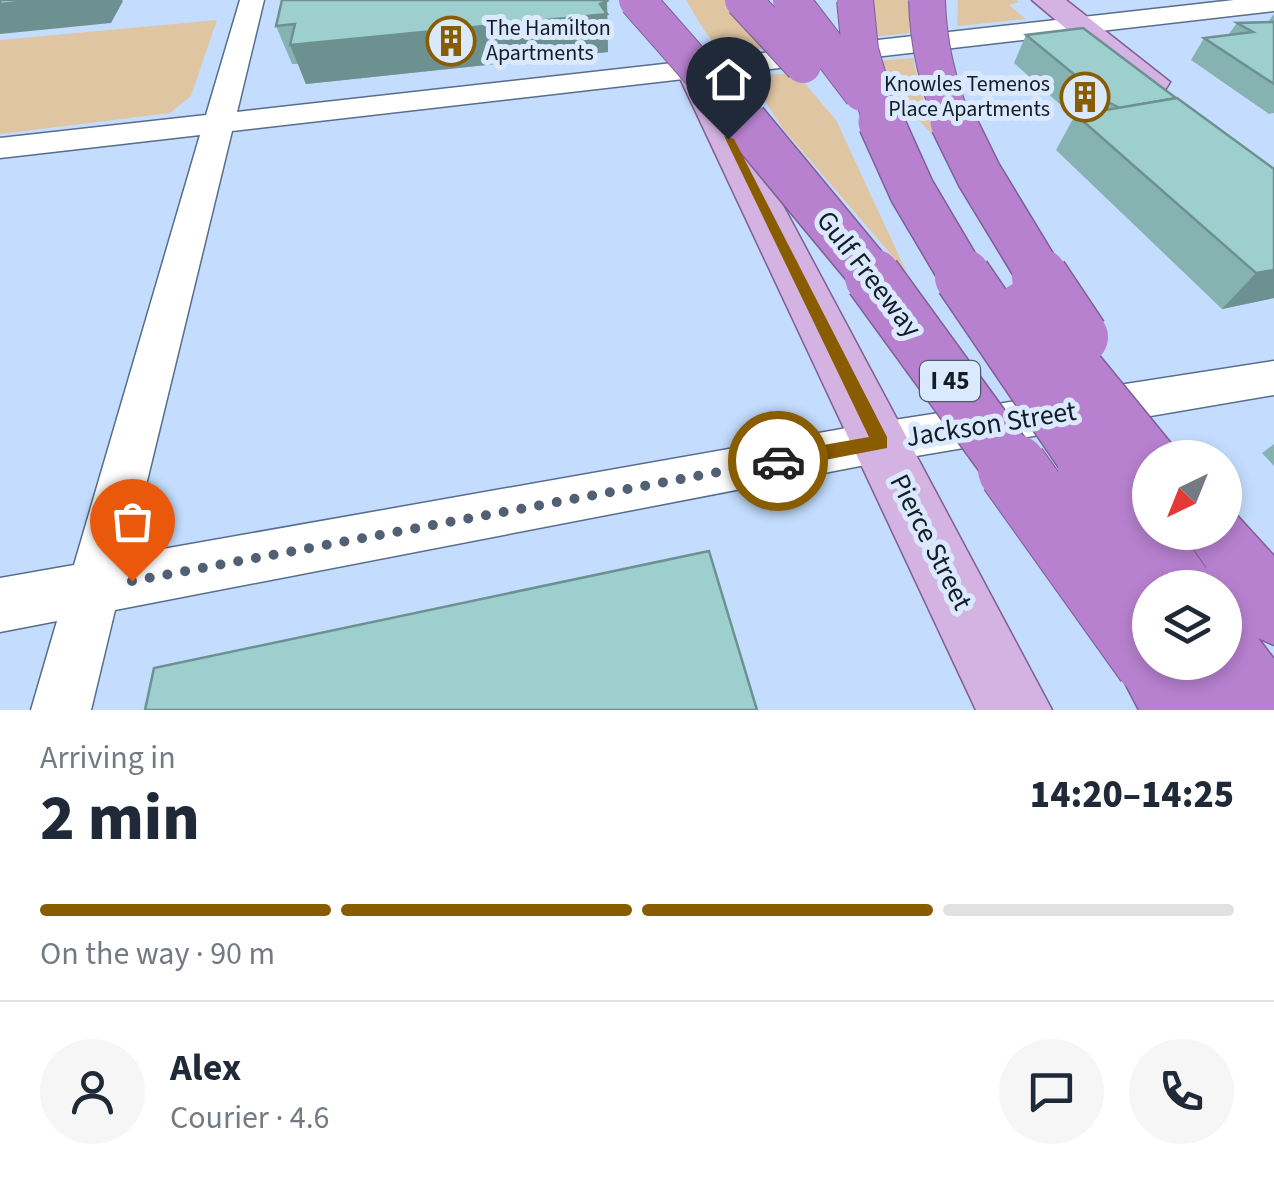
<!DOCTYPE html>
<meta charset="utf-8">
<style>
:root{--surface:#fff;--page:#f6f6f7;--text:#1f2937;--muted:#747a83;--line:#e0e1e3;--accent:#8a5c00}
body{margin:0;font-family:"Source Sans 3",sans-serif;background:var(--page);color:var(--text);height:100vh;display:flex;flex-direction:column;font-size:38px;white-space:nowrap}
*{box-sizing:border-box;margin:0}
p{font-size:32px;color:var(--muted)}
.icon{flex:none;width:55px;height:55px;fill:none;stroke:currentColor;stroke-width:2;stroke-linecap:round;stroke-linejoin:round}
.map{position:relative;height:710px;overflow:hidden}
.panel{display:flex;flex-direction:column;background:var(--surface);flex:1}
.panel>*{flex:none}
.needle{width:65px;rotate:223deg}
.buttons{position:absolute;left:1132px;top:440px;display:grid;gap:20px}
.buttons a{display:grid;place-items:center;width:110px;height:110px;border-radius:50%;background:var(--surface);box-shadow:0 5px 15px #0003;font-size:50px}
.pin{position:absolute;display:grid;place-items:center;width:85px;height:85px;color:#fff;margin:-102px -42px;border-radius:50% 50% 50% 0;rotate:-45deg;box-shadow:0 0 10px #0007}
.pin .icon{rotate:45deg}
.courier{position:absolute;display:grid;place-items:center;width:100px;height:100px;margin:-50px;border:8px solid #8a5c00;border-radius:50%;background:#fff;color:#222;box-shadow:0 2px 12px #0007}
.summary em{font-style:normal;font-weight:800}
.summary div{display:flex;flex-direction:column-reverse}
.summary{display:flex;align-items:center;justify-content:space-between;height:170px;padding:0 40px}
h1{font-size:65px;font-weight:800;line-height:75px}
.bar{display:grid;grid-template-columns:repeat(4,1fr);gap:15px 10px;align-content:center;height:120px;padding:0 40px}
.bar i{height:12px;border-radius:8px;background:var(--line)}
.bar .selected{background:var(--accent)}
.bar p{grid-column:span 4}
.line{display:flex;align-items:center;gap:25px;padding:0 40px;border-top:2px solid var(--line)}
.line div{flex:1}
.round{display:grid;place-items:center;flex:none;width:105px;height:105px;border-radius:52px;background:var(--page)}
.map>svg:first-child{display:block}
.green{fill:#dfc5a2}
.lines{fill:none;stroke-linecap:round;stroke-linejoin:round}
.minor-casing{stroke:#576d8b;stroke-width:3}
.major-casing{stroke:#7e5e94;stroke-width:3}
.highway-casing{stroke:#7e5e94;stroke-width:3}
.minor{fill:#fff;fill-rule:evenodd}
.major{fill:#d4b3e2;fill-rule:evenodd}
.highway{fill:#b781cf;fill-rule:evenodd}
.highway-bridge-far3-casing{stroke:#7e5e94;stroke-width:38;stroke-linecap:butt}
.highway-bridge-far2-casing{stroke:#7e5e94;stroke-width:48;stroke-linecap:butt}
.highway-bridge-far1-casing{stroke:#7e5e94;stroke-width:59;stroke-linecap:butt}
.highway-bridge-casing{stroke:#7e5e94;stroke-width:72;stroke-linecap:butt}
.highway-bridge-far3{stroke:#b781cf;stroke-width:36}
.highway-bridge-far2{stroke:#b781cf;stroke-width:45}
.highway-bridge-far1{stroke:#b781cf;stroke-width:56}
.highway-bridge{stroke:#b781cf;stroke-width:70}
.wall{fill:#86b2b1}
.shaded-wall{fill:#6d9190}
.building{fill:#9ccfce;stroke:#6d9190;stroke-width:2.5}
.route{fill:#8a5c00}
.done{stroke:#516072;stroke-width:10;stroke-dasharray:0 18}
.labels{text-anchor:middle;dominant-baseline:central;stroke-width:10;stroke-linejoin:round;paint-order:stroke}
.far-poi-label{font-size:22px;fill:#131c27;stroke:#dae9fd;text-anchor:start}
.shield{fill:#dae9fd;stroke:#4f5a67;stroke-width:2.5}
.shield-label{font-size:25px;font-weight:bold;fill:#131c27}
.street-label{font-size:28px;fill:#131c27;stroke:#dae9fd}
</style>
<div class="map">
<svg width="1274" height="710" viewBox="0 0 1274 710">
<rect width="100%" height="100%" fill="#c4ddfe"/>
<g class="green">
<path d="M686,0h44l42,48c-60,5 -56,2 -86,-48z"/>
<path d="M869,0h40v33l-38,4z"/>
<path d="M958,0h58l3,2 -10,3 17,14 -69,7z"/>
<path d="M217,20l-26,76 -21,17 -170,21v-94z"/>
<path d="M914,58v6l20,72 -48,-50 -11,-25z"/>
<path d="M796,73l40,47 71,153 -124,-144 -34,-53z"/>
</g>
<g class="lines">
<g class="minor-casing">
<path id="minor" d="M240,0h24l-27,112 997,-112h40v11l-1042,120 -103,424 752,-133 393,-61v34l-393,67 -766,148 -24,100h-60l26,-89 -57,11v-54l74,-13 126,-430 -200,23v-20l206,-23z"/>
</g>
<g class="major-casing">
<g id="major">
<path d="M1032,0h34l104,82 -5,8 -13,3 -13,-3z"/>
<path d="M688,49l12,3 5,7 347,651h-76l-305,-651 5,-7z"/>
</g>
</g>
<g class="highway-casing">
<path id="highway" d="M1225,507l7,3 42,46v89l-16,-7 16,21v51h-135l-25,-48 11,-26 25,-11v37h75v-44l16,7 -16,-21v-16h-13l-26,-34 -10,-22h49z"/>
</g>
<use href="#minor" class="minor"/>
<use href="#major" class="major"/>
<use href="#highway" class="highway"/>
<g class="highway-bridge-far3-casing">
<g id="highway-bridge-far3">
<path d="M637,0l110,125"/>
<path d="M743,0l60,65"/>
<path d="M791,0l71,93"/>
<path d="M855,0l5,50 22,75"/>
<path d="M927,0c1,45 11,83 27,125"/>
</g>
</g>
<g class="highway-bridge-far2-casing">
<g id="highway-bridge-far2">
<path d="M745,122l130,157"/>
<path d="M881,122l31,69 52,88"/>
<path d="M953,122l26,53 63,104"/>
</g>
</g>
<g class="highway-bridge-far1-casing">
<g id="highway-bridge-far1">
<path d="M873,277l141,194"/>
<path d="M963,277l132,194"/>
<path d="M1040,277l40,60"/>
<path d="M1025,309l125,153"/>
</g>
</g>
<g class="highway-bridge-casing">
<g id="highway-bridge">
<path d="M1013,469l137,192"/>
<path d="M1093,469l84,119"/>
</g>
</g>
<use href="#highway-bridge-far3" class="highway-bridge-far3"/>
<use href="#highway-bridge-far2" class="highway-bridge-far2"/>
<use href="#highway-bridge-far1" class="highway-bridge-far1"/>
<use href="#highway-bridge" class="highway-bridge"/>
</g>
<g class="wall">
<path d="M607,1l1,51 -302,32 -8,-20h-6l-16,-38z"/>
<path d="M1274,14v99l-5,1 -78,-54 13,-22 24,-3 9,-12 31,-1z"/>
<path d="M1083,28l191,270 -52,11 -166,-159 18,-33 -60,-54 12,-28z"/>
<path d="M1274,444v22l-12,-13z"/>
</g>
<g class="shaded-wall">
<path d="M42,0h80l1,1 -12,22 -111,11v-30z"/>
<path d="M607,1l1,51 -302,32 -16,-39 310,-41z"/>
<path d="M1274,270v28l-52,11 34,-36z"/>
</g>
<g class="building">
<path d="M0,0h42l-42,4z"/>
<path d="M282,0h323l2,1 -7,3 7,10 -317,31 5,-21 -19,2z"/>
<path d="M1274,22v62l-70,-46 49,-6 -16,-9z"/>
<path d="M1083,28l93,70 -56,10 -12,-6 -82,-67z"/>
<path d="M1177,98l97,71v101l-18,3 -180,-158z"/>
<path d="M709,551l48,159h-612l9,-42z"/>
</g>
<path class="route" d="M724,136l10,3 153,298v11l-109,21 -6,-2 -3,-6 9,-8 91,-16z"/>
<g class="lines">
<path class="done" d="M132,581l646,-120"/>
</g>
<defs>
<g id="building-ring" transform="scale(2.5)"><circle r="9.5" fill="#dae9fd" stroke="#8a5c00" stroke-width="1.5"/><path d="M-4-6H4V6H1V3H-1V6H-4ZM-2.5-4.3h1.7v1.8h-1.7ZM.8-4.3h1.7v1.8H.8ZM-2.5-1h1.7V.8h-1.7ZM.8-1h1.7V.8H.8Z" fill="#8a5c00"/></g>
</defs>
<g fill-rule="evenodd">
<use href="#building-ring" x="451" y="41"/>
<use href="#building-ring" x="1085" y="97"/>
</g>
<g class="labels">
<g class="far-poi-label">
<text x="486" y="28">The Hamilton<tspan x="486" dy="25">Apartments</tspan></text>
<text x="1050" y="84" text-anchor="end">Knowles Temenos<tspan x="1050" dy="25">Place Apartments</tspan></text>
</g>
<rect class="shield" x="920" y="361" width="60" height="40" rx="8"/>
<g class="shield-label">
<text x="950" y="381">I 45</text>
</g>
<g class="street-label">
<text transform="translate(869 274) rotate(52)">Gulf Freeway</text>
<text transform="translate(991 424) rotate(-9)">Jackson Street</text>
<text transform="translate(931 542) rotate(63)">Pierce Street</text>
</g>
</g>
</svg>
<div class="buttons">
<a><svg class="needle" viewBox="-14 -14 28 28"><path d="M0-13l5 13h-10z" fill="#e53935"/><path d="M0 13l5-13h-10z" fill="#747a83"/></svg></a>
<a><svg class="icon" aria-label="layers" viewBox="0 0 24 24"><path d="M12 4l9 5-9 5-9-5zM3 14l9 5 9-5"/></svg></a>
</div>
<div class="pin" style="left:132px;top:581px;background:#ea580c"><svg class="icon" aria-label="bag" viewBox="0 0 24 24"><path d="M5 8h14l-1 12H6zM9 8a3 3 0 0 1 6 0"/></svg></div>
<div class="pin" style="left:728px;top:139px;background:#1f2937"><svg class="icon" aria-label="home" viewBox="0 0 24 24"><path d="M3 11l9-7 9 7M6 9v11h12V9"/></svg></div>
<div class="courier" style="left:778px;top:461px"><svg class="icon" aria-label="car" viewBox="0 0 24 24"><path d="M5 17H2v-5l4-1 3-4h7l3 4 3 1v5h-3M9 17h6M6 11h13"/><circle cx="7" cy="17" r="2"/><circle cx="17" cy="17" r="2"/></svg></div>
</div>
<section class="panel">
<div class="summary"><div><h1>2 min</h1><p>Arriving in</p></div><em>14:20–14:25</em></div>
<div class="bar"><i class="selected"></i><i class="selected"></i><i class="selected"></i><i></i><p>On the way · 90 m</p></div>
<div class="line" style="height:180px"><a class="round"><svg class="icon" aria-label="person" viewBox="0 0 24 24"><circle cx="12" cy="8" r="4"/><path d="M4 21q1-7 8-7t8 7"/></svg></a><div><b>Alex</b><p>Courier · 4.6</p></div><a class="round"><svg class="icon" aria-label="chat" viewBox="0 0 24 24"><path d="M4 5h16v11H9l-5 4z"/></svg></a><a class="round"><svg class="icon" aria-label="phone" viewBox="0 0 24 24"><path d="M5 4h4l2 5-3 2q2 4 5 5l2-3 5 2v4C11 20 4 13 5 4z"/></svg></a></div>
</section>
